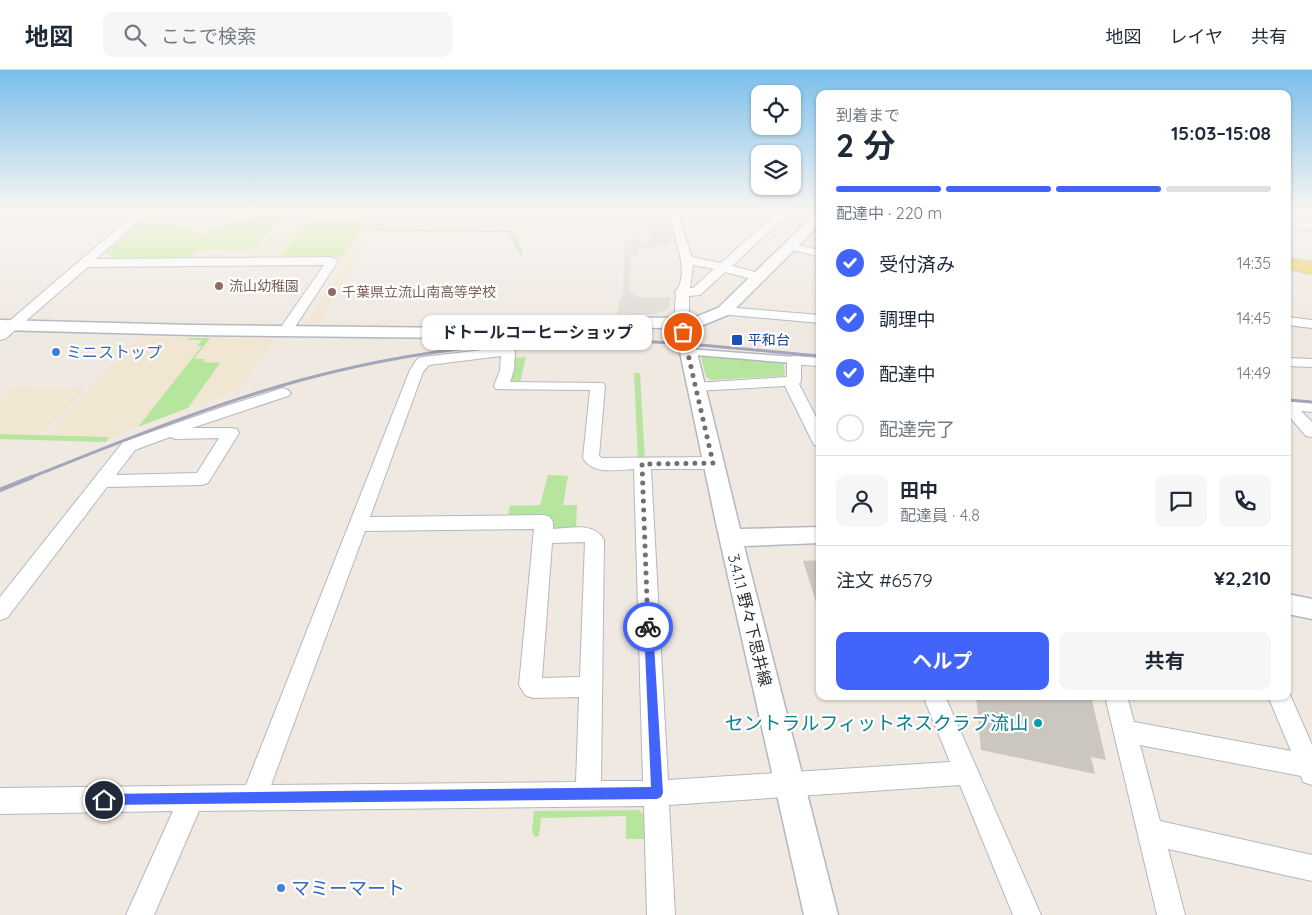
<!DOCTYPE html>
<html lang="ja">
<meta charset="utf-8">
<style>
:root{--surface:#fff;--page:#f6f6f7;--text:#1f2937;--muted:#747a83;--line:#e0e1e3;--accent:#4264fb}
body{margin:0;font-family:Quicksand,"Noto Sans JP",sans-serif;background:var(--page);color:var(--text);height:100vh;display:flex;flex-direction:column;font-size:19px;white-space:nowrap}
*{box-sizing:border-box;margin:0}
p{font-size:16px;color:var(--muted)}
.icon{flex:none;width:28px;height:28px;fill:none;stroke:currentColor;stroke-width:2;stroke-linecap:round;stroke-linejoin:round}
.map{position:relative;flex:1;overflow:hidden}
.sheet{position:absolute;left:816px;top:20px;width:475px;height:610px;display:flex;flex-direction:column;background:var(--surface);border-radius:10px;box-shadow:0 1px 4px #0004}
.sheet>*{flex:none}
.fabs{position:absolute;left:751px;top:15px;display:grid;gap:10px}
.fabs a{display:grid;place-items:center;width:50px;height:50px;border-radius:10px;background:var(--surface);box-shadow:0 1px 4px #0004;font-size:25px}
.pin{position:absolute;display:grid;place-items:center;width:42px;height:42px;color:#fff;margin:-21px;border:2px solid #fff;border-radius:50%;box-shadow:0 1px 5px #0007}
.courier{position:absolute;display:grid;place-items:center;width:50px;height:50px;margin:-25px;border:4px solid #4264fb;border-radius:50%;background:#fff;color:#222;box-shadow:0 1px 6px #0007}
.bubble{position:absolute;height:35px;border-radius:10px;background:var(--surface);box-shadow:0 1px 4px #0004;font-size:16px;font-weight:700;line-height:35px;text-align:center}
.summary em{font-style:normal;font-weight:700}
.summary div{display:flex;flex-direction:column-reverse}
.summary{display:flex;align-items:center;justify-content:space-between;height:85px;padding:0 20px}
h1{font-size:32px;font-weight:700;line-height:38px}
.bar{display:grid;grid-template-columns:repeat(4,1fr);gap:8px 5px;align-content:center;height:60px;padding:0 20px}
.bar i{height:6px;border-radius:4px;background:var(--line)}
.bar .on{background:var(--accent)}
.bar p{grid-column:span 4}
.line{display:flex;align-items:center;gap:12px;padding:0 20px;border-top:1px solid var(--line)}
.line div{flex:1}
.round{display:grid;place-items:center;flex:none;width:52px;height:52px;border-radius:10px;background:var(--page)}
ol{padding:0 20px;list-style:none}
li{display:flex;align-items:center;gap:15px;height:55px}
li p{margin-inline-start:auto}
li .icon{padding:5px;border-radius:50%;background:var(--accent);color:#fff;stroke-width:4}
li:last-child{color:var(--muted)}
li i{width:28px;height:28px;border:2px solid var(--line);border-radius:50%}
.cta{display:flex;gap:10px;margin-top:auto;padding:10px 20px}
.cta a{flex:1;height:58px;border-radius:10px;background:var(--accent);color:#fff;font-size:20px;font-weight:700;line-height:58px;text-align:center}
.cta a+a{background:var(--page);color:var(--text)}
header{display:flex;align-items:center;gap:30px;box-sizing:border-box;height:70px;padding:0 25px;background:var(--surface);border-bottom:1px solid var(--line)}
header strong{font-size:24px}
nav{display:flex;gap:28px;margin-inline-start:auto;font-size:18px}
.search{width:350px;height:45px;background:var(--page);display:flex;align-items:center;gap:12px;box-sizing:border-box;padding:0 18px;border-radius:10px;color:var(--muted);font-size:19px}
.map>svg:first-child{display:block}
.education{fill:#f0e6d1}
.green{fill:#b6e59e}
.pitch{fill:#c9ec9a}
.plaza{fill:#dfdcd8}
.building{fill:#cbc7bf}
.lines{fill:none;stroke-linecap:round;stroke-linejoin:round}
.pedestrian-casing{stroke:#b4b7c1;stroke-width:3}
.minor-casing{stroke:#b4b7c1;stroke-width:2}
.tertiary-casing{stroke:#b4b7c1;stroke-width:3}
.primary-casing{stroke:#c9c9c9;stroke-width:2}
.pedestrian{fill:#fff;fill-rule:evenodd}
.minor{fill:#fff;fill-rule:evenodd}
.tertiary{fill:#fff;fill-rule:evenodd}
.primary{fill:#f2d163;fill-rule:evenodd}
.rail-far1{stroke:#a3a6b8;stroke-width:3}
.rail{stroke:#a3a6b8;stroke-width:4.5}
.route{fill:#4264fb}
.done{stroke:#726f6d;stroke-width:5;stroke-dasharray:0 9}
.education-dot{fill:#8d6e63;stroke:#fff;stroke-width:2}
.transit-dot{fill:#1a4fb4;stroke:#fff;stroke-width:2}
.shop-dot{fill:#3f7fe0;stroke:#fff;stroke-width:2}
.culture-dot{fill:#0f9aa8;stroke:#fff;stroke-width:2}
.labels{text-anchor:middle;dominant-baseline:central;stroke-width:4.5;stroke-linejoin:round;paint-order:stroke}
.far-education-label{font-size:14px;fill:#785e54;stroke:#fff;text-anchor:start}
.far-transit-label{font-size:14px;fill:#164399;stroke:#fff;text-anchor:start}
.shop-label{font-size:16px;fill:#366cbe;stroke:#fff;text-anchor:start}
.street-label{font-size:16px;fill:#2e2e2e;stroke:#fff}
.near-culture-label{font-size:19px;fill:#0d838f;stroke:#fff;text-anchor:end}
.near-shop-label{font-size:19px;fill:#366cbe;stroke:#fff;text-anchor:start}
</style>
<header>
<strong>地図</strong>
<div class="search"><svg class="icon" aria-label="search" viewBox="0 0 24 24"><circle cx="10" cy="10" r="6"/><path d="M15 15l6 6"/></svg>ここで検索</div>
<nav><a>地図</a><a>レイヤ</a><a>共有</a></nav>
</header>
<div class="map">
<svg width="1312" height="845" viewBox="0 0 1312 845">
<rect width="100%" height="100%" fill="#efe9e1"/>
<g class="education">
<path d="M151,139h234l-66,115h-12l39,-65 -254,2z"/>
<path d="M139,267l136,1 -37,52 -129,47 -62,-2z"/>
<path d="M13,318l70,1h2l-44,46 -41,-1v-33z"/>
</g>
<g class="green">
<path d="M385,139h3l-7,14 9,6 121,1 11,20 -1,7 -12,-25 -136,-1z"/>
<path d="M189,268h21l-16,21h11l-2,3 17,1 -32,45 -50,19 64,-81h-5l5,-6h-15z"/>
<path d="M703,284l81,8 1,12 -2,2 -72,4 -5,-3 -5,-20z"/>
<path d="M526,287l-6,26h-7l-3,-3 4,-22z"/>
<path d="M634,303h6l5,88h-7z"/>
<path d="M0,364l109,3 -3,5 -106,-3z"/>
<path d="M548,405l20,1 -5,29h14l-1,26h-20l-5,-4 1,-9 -45,1 3,-13 30,-1z"/>
<path d="M639,740l8,8 3,97h-4l-1,-76h-19v-23l-85,2 -2,18 -4,1 -3,-5 2,-21z"/>
</g>
<g class="pitch">
<path d="M264,146l19,1 -30,33 -53,-1 -11,9h-77l-6,-6 36,-30c15,0 51,0 59,16 15,-16 42,-18 63,-22z"/>
<path d="M309,150h58l-24,36h-63z"/>
</g>
<path class="plaza" d="M660,139h7v12l6,22 -23,5h-11l-1,7h-7l-2,36 10,6h32l-3,12 -15,6 -36,-1 3,-15 3,-2 2,-56 10,-2 7,3 12,-6 -5,-3 5,-7h6z"/>
<g class="building">
<path d="M820,490v44l-3,1 -14,-44z"/>
<path d="M976,626h115l15,64 -15,-3 4,17 -114,-24z"/>
</g>
<g class="lines">
<g class="pedestrian-casing">
<path id="pedestrian" d="M688,279l106,8 5,3 -5,3 -110,-9 -1,-2z"/>
</g>
<g class="minor-casing">
<g id="minor">
<path d="M140,139h12l-56,50 236,-2 6,4 -47,72 -5,1 -7,-4 45,-65 -236,2 -83,72 -5,1v-11z"/>
<path d="M669,139h10l2,15 11,33 29,6 60,-54h12l-61,57 31,8 2,3 -2,3 -4,1 -34,-9 -25,23 -11,1v28l-7,4 -7,-4v-18l1,-12 -1,-2c18,-20 -5,-60 -6,-83zM693,195l21,4 -21,19h-3z"/>
<path d="M1288,150l24,4v6l-24,-4z"/>
<path d="M790,173l30,7v7l-34,-9 -2,-2z"/>
<path d="M724,237l96,8v8l-101,-9 -2,-3z"/>
<path d="M1288,247l24,3v8l-24,-3z"/>
<path d="M508,277l7,4 -1,19 -4,12 93,1 2,3 -6,70 3,2 111,-1 6,2 2,4 -2,4 -6,2h-62l17,311 282,-18 -27,-66h22l96,219h-28l-53,-130 -291,20 6,110h-28l-3,-109 -445,5 -45,104h-28l47,-104 -173,3v-26l246,-3 164,-415 8,-12 5,-1zM501,286l-1,14 -6,16 2,3 94,1 -7,68c10,17 33,12 51,11l9,312h-42l3,-241c-9,-18 -34,-12 -51,-11v-7l-3,-5 -6,-2 -174,2 53,-145 6,-7zM534,459l-15,156 6,10 8,3 46,-1 -3,85 -305,3 94,-254zM585,472l-5,135 -38,1 10,-135z"/>
<path d="M794,286l26,2v8l-19,-1v16l-2,3 21,41v21l-6,-1 -2,-4 -27,-55 -90,5 -5,-1 -2,-3 2,-3 5,-1 92,-6v-17l2,-3z"/>
<path d="M1288,288l24,1v8l-24,-1z"/>
<path d="M283,318l5,2 3,3 -3,3 -96,32h39l6,1 2,4 -31,50 -6,2 -95,2 -100,131 -7,2v-23l123,-155 94,-33zM170,367l6,2 43,-1 -22,35 -81,2 19,-25z"/>
<path d="M1288,330l24,2v10l-11,-1 11,11v15l-6,-1 -18,-21z"/>
<path d="M1288,620l24,55v40l-9,-3 -2,-6 -161,-31 20,76 152,34v26l-144,-32 17,66h-28l-52,-219h22l7,26 157,29 -23,-55h20z"/>
</g>
</g>
<g class="tertiary-casing">
<g id="tertiary">
<path d="M820,143v11l-90,90 -29,12 -10,2 49,201 80,-2v16l-76,3 94,369h-34l-88,-392 -41,-195 -114,-1 -99,11 -270,-3 -192,-5v-10l192,5 270,3 99,-11 132,1 25,-10 97,-94z"/>
<path d="M1288,524l24,5v20l-24,-5z"/>
</g>
</g>
<g class="primary-casing">
<path id="primary" d="M1288,188l24,4v12l-24,-5z"/>
</g>
<use href="#pedestrian" class="pedestrian"/>
<use href="#minor" class="minor"/>
<use href="#tertiary" class="tertiary"/>
<use href="#primary" class="primary"/>
<g class="rail-far1">
<path d="M1288,330l24,2"/>
<path d="M29,408c91,-36 182,-74 276,-99 81,-22 163,-34 246,-38 90,-4 180,7 269,15"/>
</g>
<path class="rail" d="M0,420l32,-13"/>
</g>
<linearGradient id="sky" x2="0" y2="1"><stop stop-color="#7abfeb"/><stop offset="0.54" stop-color="#f8f5f2"/><stop offset="1" stop-color="#f8f5f2" stop-opacity="0"/></linearGradient>
<rect width="1312" height="258" fill="url(#sky)"/>
<path class="route" d="M648,553l5,4 10,166 -2,4 -4,2 -553,6 -4,-1 -2,-4 2,-4 4,-2 547,-7 -7,-160z"/>
<g class="lines">
<path class="done" d="M648,557l-6,-163 71,-1 -30,-131"/>
</g>
<g class="education-dot">
<circle cx="219" cy="216" r="5"/>
<circle cx="332" cy="222" r="5"/>
</g>
<rect class="transit-dot" x="731" y="264" width="12" height="12" rx="2.5"/>
<g class="shop-dot">
<circle cx="56" cy="282" r="5"/>
<circle cx="281" cy="818" r="5"/>
</g>
<circle class="culture-dot" cx="1038" cy="653" r="5"/>
<g class="labels">
<g class="far-education-label">
<text x="229" y="216">流山幼稚園</text>
<text x="342" y="222">千葉県立流山南高等学校</text>
</g>
<g class="far-transit-label">
<text x="748" y="270">平和台</text>
</g>
<g class="shop-label">
<text x="66" y="282">ミニストップ</text>
</g>
<g class="street-label">
<text transform="translate(750 550) rotate(76)">3.4.1.1 野々下思井線</text>
</g>
<g class="near-culture-label">
<text x="1028" y="653">セントラルフィットネスクラブ流山</text>
</g>
<g class="near-shop-label">
<text x="291" y="818">マミーマート</text>
</g>
</g>
</svg>
<div class="fabs">
<a><svg class="icon" aria-label="locate" viewBox="0 0 24 24"><circle cx="12" cy="12" r="6"/><path d="M12 2v4M12 18v4M2 12h4M18 12h4"/></svg></a>
<a><svg class="icon" aria-label="layers" viewBox="0 0 24 24"><path d="M12 4l9 5-9 5-9-5zM3 14l9 5 9-5"/></svg></a>
</div>
<div class="pin" style="left:683px;top:262px;background:#ea580c"><svg class="icon" aria-label="bag" viewBox="0 0 24 24"><path d="M5 8h14l-1 12H6zM9 8a3 3 0 0 1 6 0"/></svg></div>
<div class="pin" style="left:104px;top:730px;background:#1f2937"><svg class="icon" aria-label="home" viewBox="0 0 24 24"><path d="M3 11l9-7 9 7M6 9v11h12V9"/></svg></div>
<div class="courier" style="left:648px;top:557px"><svg class="icon" aria-label="bike" viewBox="0 0 24 24"><circle cx="6" cy="16" r="4"/><circle cx="18" cy="16" r="4"/><path d="M6 16l4-8h5l3 8M10 8l3 8H6M13 5h3"/></svg></div>
<div class="bubble" style="left:422px;top:245px;width:230px">ドトールコーヒーショップ</div>
<section class="sheet">
<div class="summary"><div><h1>2 分</h1><p>到着まで</p></div><em>15:03–15:08</em></div>
<div class="bar"><i class="on"></i><i class="on"></i><i class="on"></i><i></i><p>配達中 · 220 m</p></div>
<ol>
<li><svg class="icon" aria-label="check" viewBox="0 0 24 24"><path d="M5 12l5 5 9-10"/></svg>受付済み<p>14:35</p></li>
<li><svg class="icon" aria-label="check" viewBox="0 0 24 24"><path d="M5 12l5 5 9-10"/></svg>調理中<p>14:45</p></li>
<li><svg class="icon" aria-label="check" viewBox="0 0 24 24"><path d="M5 12l5 5 9-10"/></svg>配達中<p>14:49</p></li>
<li><i></i>配達完了</li>
</ol>
<div class="line" style="height:90px"><a class="round"><svg class="icon" aria-label="person" viewBox="0 0 24 24"><circle cx="12" cy="8" r="4"/><path d="M4 21q1-7 8-7t8 7"/></svg></a><div><b>田中</b><p>配達員 · 4.8</p></div><a class="round"><svg class="icon" aria-label="chat" viewBox="0 0 24 24"><path d="M4 5h16v11H9l-5 4z"/></svg></a><a class="round"><svg class="icon" aria-label="phone" viewBox="0 0 24 24"><path d="M5 4h4l2 5-3 2q2 4 5 5l2-3 5 2v4C11 20 4 13 5 4z"/></svg></a></div>
<div class="line" style="height:65px"><div>注文 #6579</div><b>¥2,210</b></div>
<div class="cta"><a>ヘルプ</a><a>共有</a></div>
</section>
</div>
